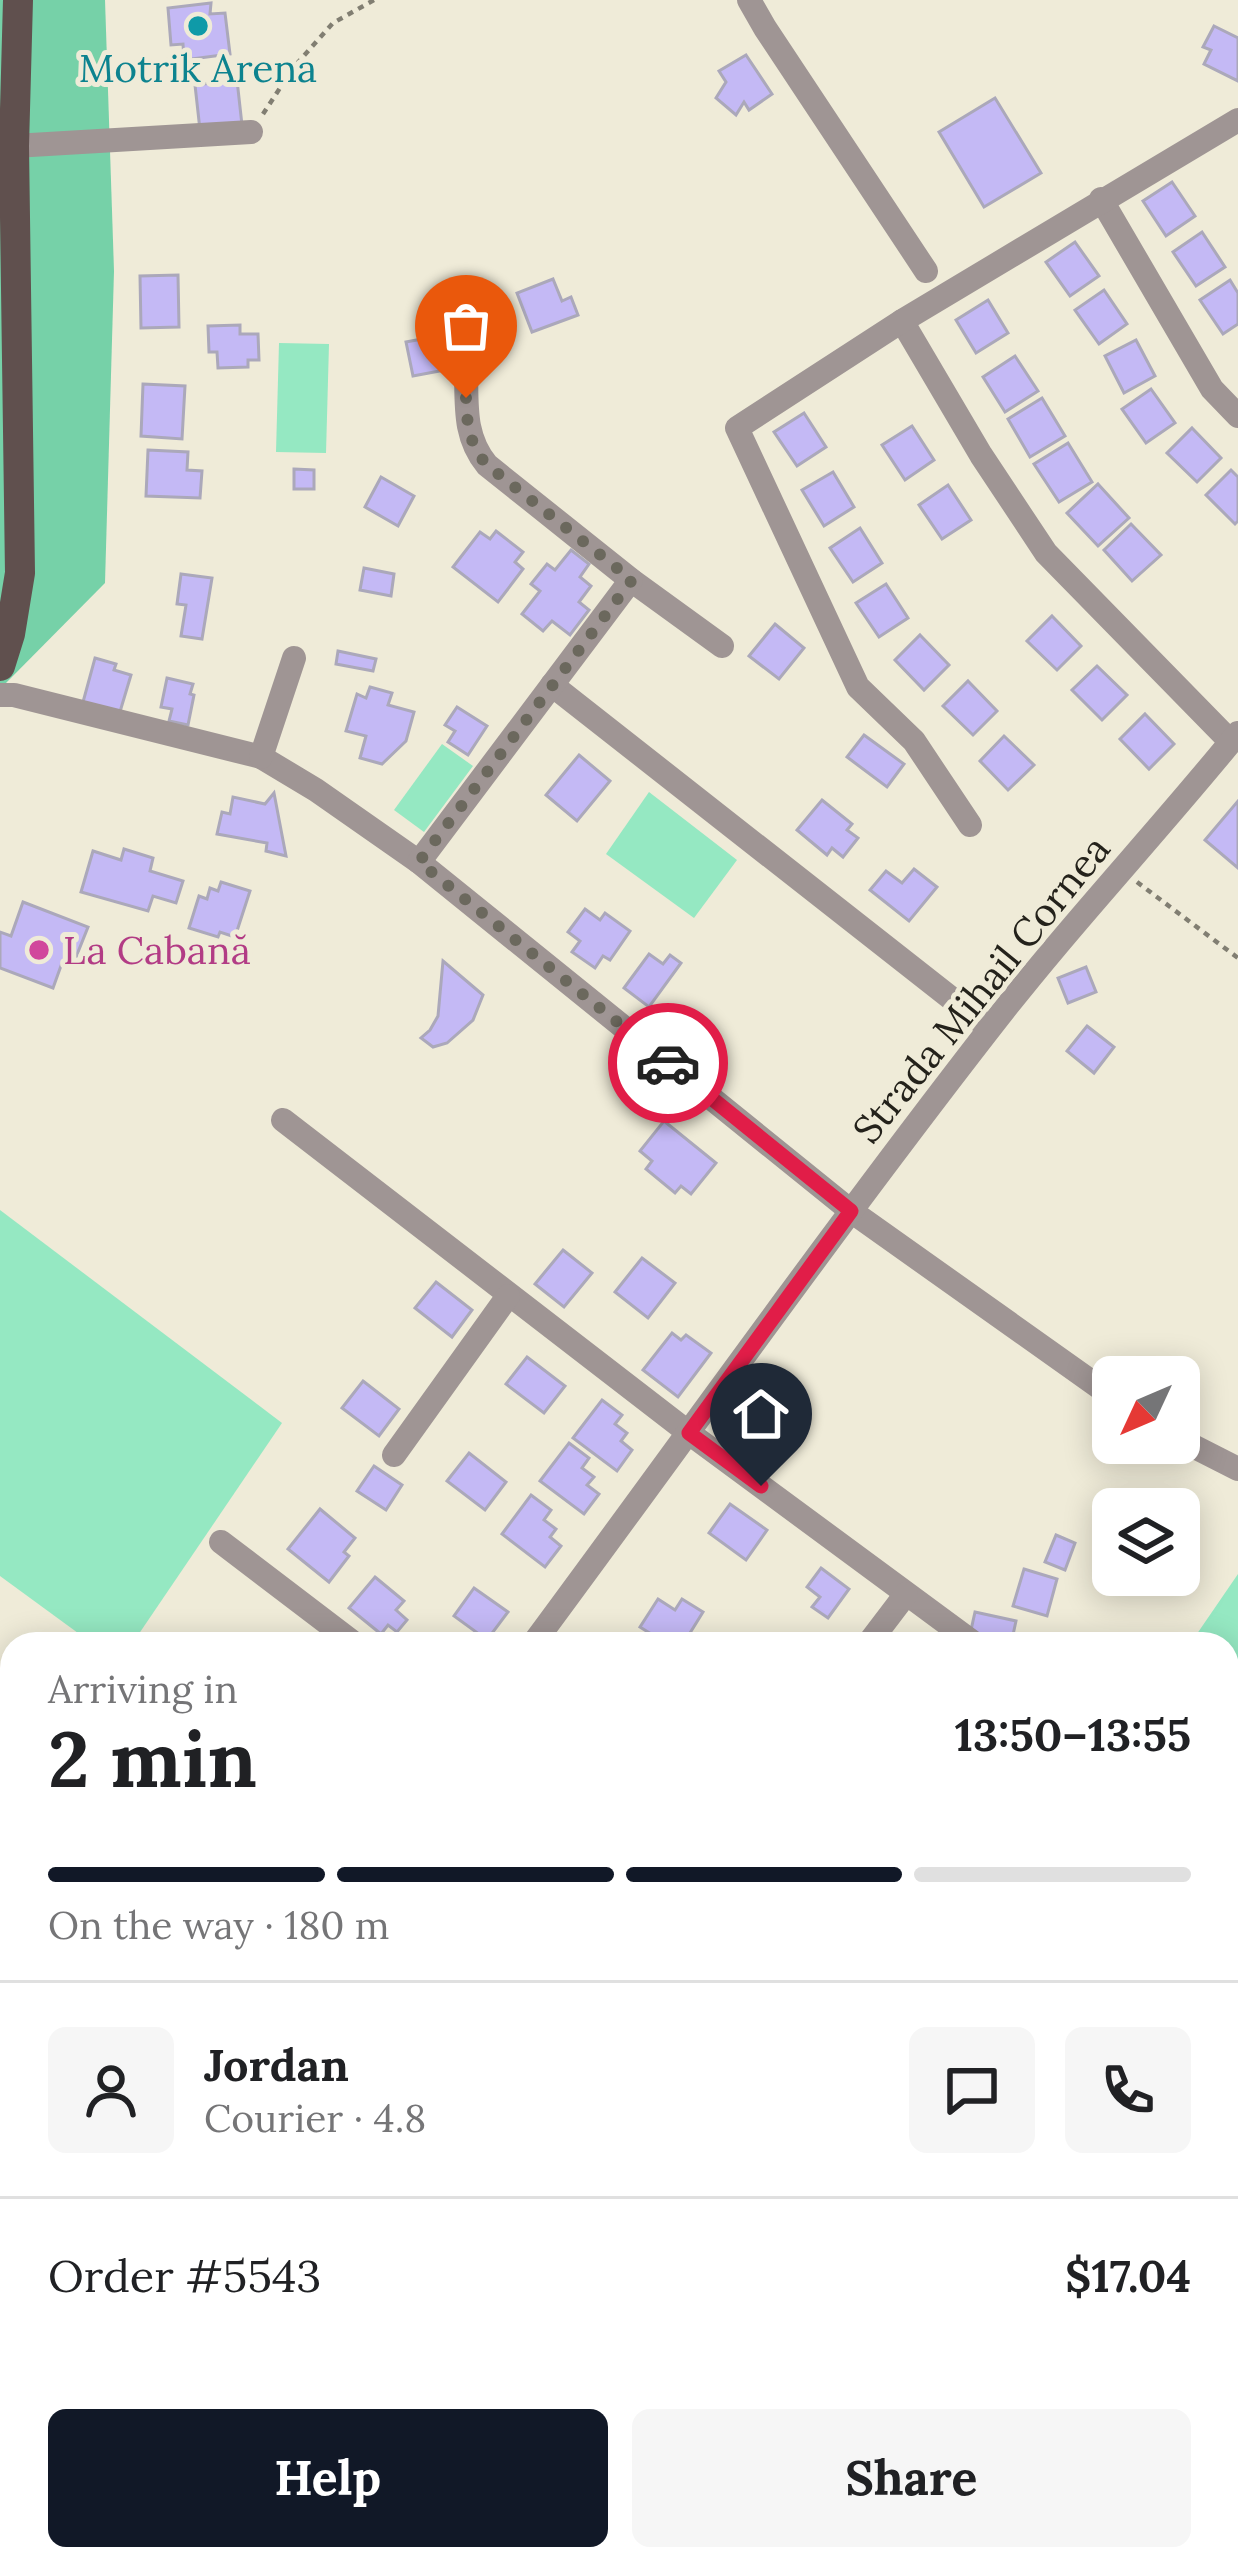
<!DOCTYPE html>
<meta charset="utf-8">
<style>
:root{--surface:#fff;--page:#f6f6f6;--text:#202124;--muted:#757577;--line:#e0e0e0;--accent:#111827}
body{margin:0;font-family:Lora,serif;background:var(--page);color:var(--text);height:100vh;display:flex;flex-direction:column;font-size:45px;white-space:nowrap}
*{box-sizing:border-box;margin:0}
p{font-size:39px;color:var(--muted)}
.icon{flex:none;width:66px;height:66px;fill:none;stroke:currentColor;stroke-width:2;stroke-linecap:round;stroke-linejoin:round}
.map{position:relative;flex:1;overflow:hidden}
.details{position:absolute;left:0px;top:1632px;width:1239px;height:939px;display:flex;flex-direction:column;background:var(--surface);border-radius:36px 36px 0 0;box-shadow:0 6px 30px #0003}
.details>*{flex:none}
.needle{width:78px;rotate:226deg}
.buttons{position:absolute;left:1092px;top:1356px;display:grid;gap:24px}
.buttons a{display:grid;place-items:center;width:108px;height:108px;border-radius:18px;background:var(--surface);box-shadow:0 6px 30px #0003;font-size:60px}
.pin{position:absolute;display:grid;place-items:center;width:102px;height:102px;color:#fff;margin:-123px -51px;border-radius:50% 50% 50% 0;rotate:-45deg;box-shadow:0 0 12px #0007}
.pin .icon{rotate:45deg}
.courier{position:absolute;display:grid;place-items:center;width:120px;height:120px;margin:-60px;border:9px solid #e11d48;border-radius:50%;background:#fff;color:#222;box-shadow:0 3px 15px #0007}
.head em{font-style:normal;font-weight:800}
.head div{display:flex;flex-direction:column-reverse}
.head{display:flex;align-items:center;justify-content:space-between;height:204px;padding:0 48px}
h1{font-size:78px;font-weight:800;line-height:90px}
.bar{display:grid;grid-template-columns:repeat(4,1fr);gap:18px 12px;align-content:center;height:144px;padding:0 48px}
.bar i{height:15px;border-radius:9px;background:var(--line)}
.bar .on{background:var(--accent)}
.bar p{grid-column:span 4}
.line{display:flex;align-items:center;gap:30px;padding:0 48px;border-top:3px solid var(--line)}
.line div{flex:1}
.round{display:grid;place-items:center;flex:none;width:126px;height:126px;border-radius:18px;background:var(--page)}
.cta{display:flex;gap:24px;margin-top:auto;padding:24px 48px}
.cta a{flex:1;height:138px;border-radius:18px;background:var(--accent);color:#fff;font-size:48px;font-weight:800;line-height:138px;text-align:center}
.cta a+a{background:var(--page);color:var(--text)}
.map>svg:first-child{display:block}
.green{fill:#95e8c2}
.forest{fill:#76d1a8}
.building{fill:#c4b9f5;stroke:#aba8ba;stroke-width:3}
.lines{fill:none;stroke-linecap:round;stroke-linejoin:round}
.path{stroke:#817e72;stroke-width:4.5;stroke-dasharray:6 6;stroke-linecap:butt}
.minor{stroke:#9f9594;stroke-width:24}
.major{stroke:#60504e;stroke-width:30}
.done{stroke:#6b685d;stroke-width:12;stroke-dasharray:0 21.6}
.route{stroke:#e11d48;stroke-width:15}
.culture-dot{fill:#0f9aa8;stroke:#efebd8;stroke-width:4.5}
.hotel-dot{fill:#d1479c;stroke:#efebd8;stroke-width:4.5}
.labels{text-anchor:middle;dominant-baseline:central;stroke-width:10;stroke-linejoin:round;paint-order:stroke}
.culture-label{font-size:39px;fill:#0d838f;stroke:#efebd8}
.hotel-label{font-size:39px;fill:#b23c85;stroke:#efebd8;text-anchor:start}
.street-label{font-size:39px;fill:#24221b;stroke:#efebd8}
</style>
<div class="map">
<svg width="1238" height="2569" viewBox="0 0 1238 2569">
<rect width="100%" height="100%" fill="#efebd8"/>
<g class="green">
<path d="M279,343l50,1 -3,109 -50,-1z"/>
<path d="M442,744l31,22 -49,66 -30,-22z"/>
<path d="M649,792l88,68 -43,58 -88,-64z"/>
<path d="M0,1210l282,213 -150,221h-39l-93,-68z"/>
<path d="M1238,1574v995h-1238v-26l12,5v11h1215v-915h-37z"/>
</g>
<path class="forest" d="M0,0h105l9,271 -9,312 -102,103 -3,1z"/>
<g class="building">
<path d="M211,3l-1,11 15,-1 5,41 -46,6 -1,-16 -12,1 -3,-37z"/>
<path d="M1214,26l24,12v43l-34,-17 7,-14 -8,-3z"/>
<path d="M746,55l26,39 -23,16 -5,-8 -8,13 -20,-17 10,-16 -7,-11z"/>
<path d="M237,80l5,45 -42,5 -5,-45z"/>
<path d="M995,98l46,75 -57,34 -45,-75z"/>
<path d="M1172,182l23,34 -29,20 -23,-35z"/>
<path d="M1202,232l23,35 -29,19 -23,-34z"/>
<path d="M1075,242l24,34 -29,20 -24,-34z"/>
<path d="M178,275l1,52 -38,1 -1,-52z"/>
<path d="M553,279l9,22 9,-4 7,18 -46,17 -15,-39z"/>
<path d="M1230,280l8,13v31l-15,10 -23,-34z"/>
<path d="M1104,290l23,34 -28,20 -24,-34z"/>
<path d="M988,300l20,33 -32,20 -20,-33z"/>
<path d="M240,325v9h18l1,26h-11v7l-30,1 -1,-16h-8l-1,-26z"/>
<path d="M443,335l7,34 -37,7 -7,-34z"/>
<path d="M1136,340l19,36 -31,17 -19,-37z"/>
<path d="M1015,356l23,35 -33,21 -22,-35z"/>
<path d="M143,384l42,2 -3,53 -41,-3z"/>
<path d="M1151,389l24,34 -29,20 -24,-34z"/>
<path d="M1042,398l23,38 -35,21 -22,-38z"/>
<path d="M804,413l22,34 -29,19 -23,-34z"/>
<path d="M912,426l22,34 -29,20 -23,-35z"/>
<path d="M1192,428l29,30 -24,24 -30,-29z"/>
<path d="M1068,443l24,39 -33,20 -25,-38z"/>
<path d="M148,450l40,2 -1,18 15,1 -2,27 -54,-2z"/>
<path d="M294,469l20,1v19h-20z"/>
<path d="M1231,470l7,7v44l-3,3 -29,-29z"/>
<path d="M833,472l21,35 -30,19 -22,-36z"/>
<path d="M381,477l33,19 -16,30 -33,-19z"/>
<path d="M1098,484l31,34 -31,28 -31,-33z"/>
<path d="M948,485l23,35 -29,19 -23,-34z"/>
<path d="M1131,524l30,31 -29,26 -28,-31z"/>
<path d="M860,528l22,35 -29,19 -23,-34z"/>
<path d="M496,531l27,21 -8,10 8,7 -25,33 -45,-35 27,-35 10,7z"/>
<path d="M571,550l18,14 -9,13 11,9 -12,16 10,8 -19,25 -18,-14 -9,10 -21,-17 18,-23 -9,-7 16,-20 8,6z"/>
<path d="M364,568l30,6 -3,22 -31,-6z"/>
<path d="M181,574l31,4 -10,61 -21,-3 5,-31 -9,-1z"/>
<path d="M886,584l22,34 -29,19 -23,-34z"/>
<path d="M1052,616l29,30 -24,24 -30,-29z"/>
<path d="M775,624l29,24 -25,31 -30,-23z"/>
<path d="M920,635l29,30 -25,25 -29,-30z"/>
<path d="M338,651l38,8 -3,12 -37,-7z"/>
<path d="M95,658l21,6 -2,6 17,5 -12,40 -36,-13z"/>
<path d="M1097,666l30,29 -25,25 -30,-30z"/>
<path d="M167,678l26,6 -3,10 4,1 -6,30 -19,-4 3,-12 -11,-2z"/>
<path d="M968,681l29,30 -24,24 -30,-29z"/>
<path d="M370,687l22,6 -4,12 26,7 -8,29 -24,23 -22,-6 6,-22 -20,-5 11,-37 9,4z"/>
<path d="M457,707l30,19 -19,29 -20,-13 7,-11 -10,-6z"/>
<path d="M1145,714l29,30 -25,25 -29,-30z"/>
<path d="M864,735l40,29 -17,23 -40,-30z"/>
<path d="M1004,736l30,29 -26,25 -28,-29z"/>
<path d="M579,755l31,26 -33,40 -31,-26z"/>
<path d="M274,793l12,63 -20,-5 1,-8 -50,-9 5,-22 8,2 3,-17 32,7z"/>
<path d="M822,800l30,24 -5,6 11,8 -15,19 -11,-9 -5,7 -30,-25z"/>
<path d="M1238,801v67l-33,-28z"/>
<path d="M124,849l29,9 -3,13 33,10 -7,22 -23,-7 -5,15 -67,-19 12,-41 28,9z"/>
<path d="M914,869l23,18 -28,34 -39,-31 16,-19 16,12z"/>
<path d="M221,882l29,9 -15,46 -15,-5 -2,5 -29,-9 10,-32 8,3 3,-11 8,3z"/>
<path d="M23,902l65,25 -16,40 -10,-4 -9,25 -53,-20v-36l11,4z"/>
<path d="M585,909l15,11 5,-7 25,18 -20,29 -7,-4 -8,12 -23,-16 8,-11 -12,-9z"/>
<path d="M649,954l14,10 7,-9 11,8 -32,44 -25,-19z"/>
<path d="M443,961l40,34 -10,25 -26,23 -14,4 -12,-9 9,-8 8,-14z"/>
<path d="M1086,967l10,25 -28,11 -10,-25z"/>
<path d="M1087,1026l27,21 -20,26 -27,-22z"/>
<path d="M664,1121l52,42 -25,31 -10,-8 -6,7 -29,-24 6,-8 -12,-10z"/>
<path d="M563,1250l29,23 -28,34 -29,-23z"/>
<path d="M642,1258l33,25 -27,35 -33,-26z"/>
<path d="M436,1282l36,28 -20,27 -37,-29z"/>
<path d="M672,1333l9,7 5,-5 25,18 -33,44 -35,-27z"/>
<path d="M527,1357l38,29 -21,27 -38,-29z"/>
<path d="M363,1381l36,28 -20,27 -37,-28z"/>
<path d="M602,1400l20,15 -7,9 12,9 -6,8 11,9 -15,21 -44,-33z"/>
<path d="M569,1443l20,15 -7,10 12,9 -7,8 12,9 -15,20 -44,-33z"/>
<path d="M469,1453l37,29 -21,28 -38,-29z"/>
<path d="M374,1466l28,19 -16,25 -29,-19z"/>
<path d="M531,1495l20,15 -7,10 12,9 -6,8 11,9 -16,21 -43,-33z"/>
<path d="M730,1504l37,26 -21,30 -37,-27z"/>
<path d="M320,1509l35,29 -11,14 5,4 -20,26 -41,-33z"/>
<path d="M1056,1535l19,8 -10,27 -20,-8z"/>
<path d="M821,1568l28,21 -21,29 -16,-11 8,-10 -13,-10z"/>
<path d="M1024,1569l33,10 -10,37 -34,-10z"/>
<path d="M375,1577l29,24 -8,9 11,10 -10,12 -9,-7 -7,9 -32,-26z"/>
<path d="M474,1588l34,24 -21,28 -33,-24z"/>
<path d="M658,1599l17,11 7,-11 21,13 -18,29 -9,-5 -5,8h-4l-27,-17z"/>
<path d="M975,1612l41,9 -5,23h-19l-23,-5z"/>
<path d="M0,2082l12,7v38l-5,10 -7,-4z"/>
</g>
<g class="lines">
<g class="path">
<path d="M263,114l30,-46 40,-45 41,-23"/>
<path d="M1137,882l101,76"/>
</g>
<g class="minor">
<path d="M749,0l16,28 161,243"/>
<path d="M14,146l237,-14"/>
<path d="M1101,199l111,190 26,27"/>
<path d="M902,321l79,134 65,98 185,189"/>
<path d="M466,368c1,36 -3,68 21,97l144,115 91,66"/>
<path d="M552,685l437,343"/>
<path d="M0,695h14l247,62 55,33 103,72 432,349 262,186"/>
<path d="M261,757l33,-99"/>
<path d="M970,825l-56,-84 -56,-54 -121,-259 165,-107 336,-201"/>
<path d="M419,862l212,-282"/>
<path d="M283,1120l406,313 286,211"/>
<path d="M1179,1439l59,30"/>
<path d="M394,1455l114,-159"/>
<path d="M221,1542l134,102"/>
<path d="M533,1644c151,-204 298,-411 454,-612 79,-103 169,-198 251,-299"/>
<path d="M868,1644l38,-50"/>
<path d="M1227,1753l11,-10"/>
<path d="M0,1925l12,6"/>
<path d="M0,2257l12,6"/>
<path d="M0,2389l12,-20"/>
<path d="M532,2569l3,-10"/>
</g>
<path class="major" d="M0,666l10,-32 10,-61 -6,-427 4,-146"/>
</g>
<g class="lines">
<path class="done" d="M466,398c1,27 3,46 21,67l145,115 -213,282 249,201"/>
<path class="route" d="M668,1063l183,148 -162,222 72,53"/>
</g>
<circle class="culture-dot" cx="198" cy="26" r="12"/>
<circle class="hotel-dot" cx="39" cy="950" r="12"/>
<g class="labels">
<g class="culture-label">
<text x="198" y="68">Motrik Arena</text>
</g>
<g class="hotel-label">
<text x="63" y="950">La Cabană</text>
</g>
<g class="street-label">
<text transform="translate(981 989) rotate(-51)">Strada Mihail Cornea</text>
</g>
</g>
</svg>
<div class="buttons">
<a><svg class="needle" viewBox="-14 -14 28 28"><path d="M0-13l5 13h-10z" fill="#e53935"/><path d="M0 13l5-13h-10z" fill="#757577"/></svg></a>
<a><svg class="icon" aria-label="layers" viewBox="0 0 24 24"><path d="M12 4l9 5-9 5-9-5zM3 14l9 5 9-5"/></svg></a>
</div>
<div class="pin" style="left:466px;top:398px;background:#ea580c"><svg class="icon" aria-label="bag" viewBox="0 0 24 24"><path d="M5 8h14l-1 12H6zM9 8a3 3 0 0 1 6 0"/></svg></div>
<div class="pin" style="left:761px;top:1486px;background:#1f2937"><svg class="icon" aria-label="home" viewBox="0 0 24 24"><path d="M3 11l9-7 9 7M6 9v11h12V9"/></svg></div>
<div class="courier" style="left:668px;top:1063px"><svg class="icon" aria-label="car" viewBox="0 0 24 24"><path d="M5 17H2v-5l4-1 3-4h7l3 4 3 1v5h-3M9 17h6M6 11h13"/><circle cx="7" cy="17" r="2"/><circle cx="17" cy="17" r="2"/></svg></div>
<section class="details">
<div class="head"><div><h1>2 min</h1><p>Arriving in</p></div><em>13:50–13:55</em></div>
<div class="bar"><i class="on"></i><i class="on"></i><i class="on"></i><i></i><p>On the way · 180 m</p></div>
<div class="line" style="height:216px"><a class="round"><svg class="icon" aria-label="person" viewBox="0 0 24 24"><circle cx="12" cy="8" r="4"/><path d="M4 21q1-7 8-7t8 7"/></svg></a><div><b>Jordan</b><p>Courier · 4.8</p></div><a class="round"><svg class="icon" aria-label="chat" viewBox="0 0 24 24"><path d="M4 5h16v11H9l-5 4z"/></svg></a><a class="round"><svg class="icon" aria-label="phone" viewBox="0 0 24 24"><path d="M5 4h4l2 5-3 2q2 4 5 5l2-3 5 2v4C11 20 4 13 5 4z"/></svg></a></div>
<div class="line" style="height:156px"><div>Order #5543</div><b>$17.04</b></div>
<div class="cta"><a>Help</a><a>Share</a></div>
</section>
</div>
